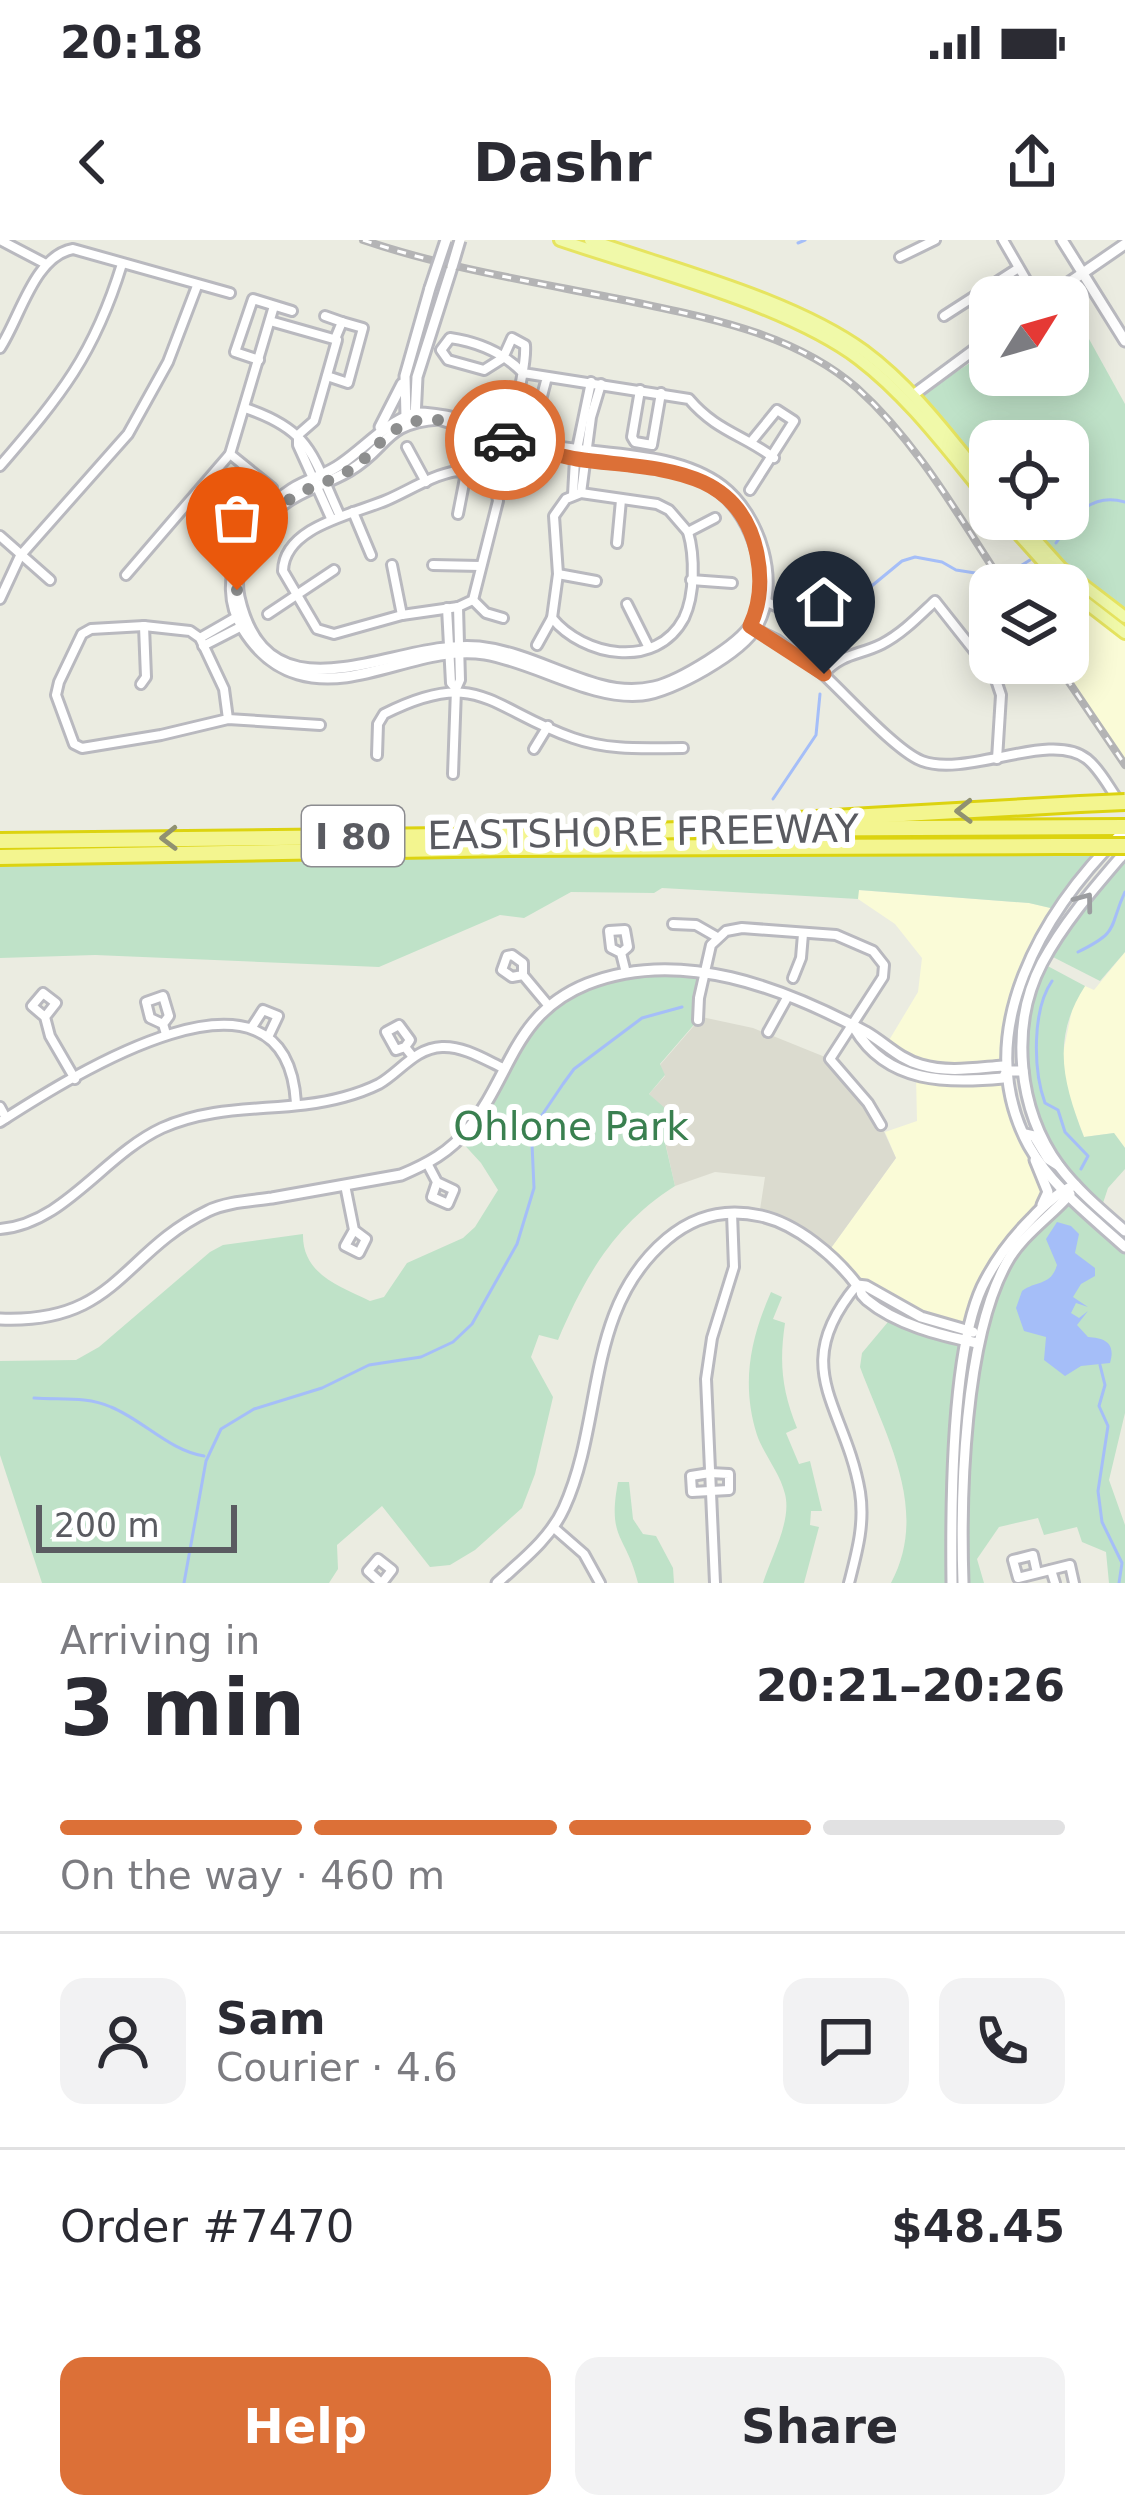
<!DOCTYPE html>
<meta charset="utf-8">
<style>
:root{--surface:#fff;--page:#f2f2f3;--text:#2b2b33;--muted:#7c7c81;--line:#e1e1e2;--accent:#dc7037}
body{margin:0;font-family:"DejaVu Sans",sans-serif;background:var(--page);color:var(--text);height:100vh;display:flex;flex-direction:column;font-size:45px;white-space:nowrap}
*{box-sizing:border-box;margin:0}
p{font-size:39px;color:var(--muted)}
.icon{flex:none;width:66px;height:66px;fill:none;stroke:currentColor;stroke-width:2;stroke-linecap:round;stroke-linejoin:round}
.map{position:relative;height:1343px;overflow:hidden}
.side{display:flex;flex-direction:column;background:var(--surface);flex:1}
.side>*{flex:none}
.needle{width:78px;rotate:53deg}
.controls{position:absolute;left:969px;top:36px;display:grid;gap:24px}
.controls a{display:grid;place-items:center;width:120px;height:120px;border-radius:24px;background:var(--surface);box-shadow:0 6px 30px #0003;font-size:60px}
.scale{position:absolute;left:36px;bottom:30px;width:201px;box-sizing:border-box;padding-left:12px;border:6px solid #5a5b61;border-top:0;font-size:33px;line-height:42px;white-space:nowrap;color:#5a5b61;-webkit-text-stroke:9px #fff;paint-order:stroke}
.pin{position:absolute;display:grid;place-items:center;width:102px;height:102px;color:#fff;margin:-123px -51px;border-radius:50% 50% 50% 0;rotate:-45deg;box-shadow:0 0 12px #0007}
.pin .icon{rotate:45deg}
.courier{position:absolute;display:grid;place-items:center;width:120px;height:120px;margin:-60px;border:9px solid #dc7037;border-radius:50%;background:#fff;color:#222;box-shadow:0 3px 15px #0007}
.overview em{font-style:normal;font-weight:600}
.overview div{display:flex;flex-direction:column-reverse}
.overview{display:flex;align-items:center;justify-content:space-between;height:204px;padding:0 60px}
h1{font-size:78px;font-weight:600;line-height:90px}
.bar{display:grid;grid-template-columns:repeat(4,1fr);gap:18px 12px;align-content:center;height:144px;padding:0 60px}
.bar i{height:15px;border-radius:9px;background:var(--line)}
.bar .current{background:var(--accent)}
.bar p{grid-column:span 4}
.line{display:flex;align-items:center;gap:30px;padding:0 60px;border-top:3px solid var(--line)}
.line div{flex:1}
.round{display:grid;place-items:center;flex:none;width:126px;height:126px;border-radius:24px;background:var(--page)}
.action{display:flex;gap:24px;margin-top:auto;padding:24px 60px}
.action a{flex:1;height:138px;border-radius:24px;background:var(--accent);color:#fff;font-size:48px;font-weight:600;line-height:138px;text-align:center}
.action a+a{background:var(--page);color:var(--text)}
.status{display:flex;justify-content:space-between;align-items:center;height:84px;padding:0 60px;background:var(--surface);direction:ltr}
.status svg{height:33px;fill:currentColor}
header{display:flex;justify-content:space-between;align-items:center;height:156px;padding:0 60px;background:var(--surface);font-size:54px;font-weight:600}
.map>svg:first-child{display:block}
.commercial{fill:#fafbd7}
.education{fill:#dbdbcf}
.green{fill:#bfe2c8}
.water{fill:#a5bef8}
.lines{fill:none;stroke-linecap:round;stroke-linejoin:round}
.stream{stroke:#a5bef8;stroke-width:3}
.minor-casing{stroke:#b9b9bf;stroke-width:14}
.tertiary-casing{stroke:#b9b9bf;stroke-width:15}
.secondary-casing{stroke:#babbc2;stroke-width:15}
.primary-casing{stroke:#e6e460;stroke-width:16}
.motorway-casing{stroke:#dcd310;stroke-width:20}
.minor{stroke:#fff;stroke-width:8}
.tertiary{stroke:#fff;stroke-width:9}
.secondary{stroke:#fff;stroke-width:9}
.primary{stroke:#f0f9a9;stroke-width:10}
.motorway{stroke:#f3f58f;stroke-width:14}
.rail-casing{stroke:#b4b4b5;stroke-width:8}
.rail{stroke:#fff;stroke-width:3;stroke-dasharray:9;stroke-linecap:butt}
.tertiary-bridge-casing{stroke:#b9b9bf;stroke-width:15;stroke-linecap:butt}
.motorway-bridge-casing{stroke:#dcd310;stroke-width:20;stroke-linecap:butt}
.tertiary-bridge{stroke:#fff;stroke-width:9}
.motorway-bridge{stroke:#f3f58f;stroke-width:14}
.oneway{stroke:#909171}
.oneway2{stroke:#9c9da0}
.done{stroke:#8d8e8e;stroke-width:12;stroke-dasharray:0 21.6}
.route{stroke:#dc7037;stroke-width:15}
.labels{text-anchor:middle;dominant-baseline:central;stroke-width:12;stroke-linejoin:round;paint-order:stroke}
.shield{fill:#fff;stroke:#8c8c90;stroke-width:3}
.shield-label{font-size:36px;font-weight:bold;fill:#5a5b61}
.street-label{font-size:39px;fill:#5a5b61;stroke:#fff}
.park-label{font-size:39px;fill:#3a8050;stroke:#fff}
</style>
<div class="status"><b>20:18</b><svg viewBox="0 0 49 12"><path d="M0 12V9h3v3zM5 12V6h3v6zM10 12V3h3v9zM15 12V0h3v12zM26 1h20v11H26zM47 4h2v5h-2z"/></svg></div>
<header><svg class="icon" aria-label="back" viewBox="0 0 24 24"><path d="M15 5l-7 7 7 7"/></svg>Dashr<svg class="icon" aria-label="share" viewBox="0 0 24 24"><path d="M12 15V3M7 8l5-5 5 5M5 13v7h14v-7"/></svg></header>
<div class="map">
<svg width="1125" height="1343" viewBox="0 0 1125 1343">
<rect width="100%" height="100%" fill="#ebece1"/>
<g class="commercial">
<path d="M1068,349l57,44v132l-69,-102h12z"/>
<path d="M858,650l171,13 30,7 -42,77 -8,78 -67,4 -57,-22 33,-55 4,-34 -27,-34 -37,-25z"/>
<path d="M1125,712v196l-11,-15 -30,4 -19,-51 -3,-28 11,-53 12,-19 9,4z"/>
<path d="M916,836l94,1 3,23 27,72 5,28 -43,50 -35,81 -47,-14 -53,-31 -41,-31 70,-97 -11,-26 32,-11z"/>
</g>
<path class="education" d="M697,776l56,12 77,31 51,66 15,33 -70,97 -15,-14 -52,-25 6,-39 -50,-5 -40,14 -11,-49 12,-15 -27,-28 16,-18 -5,-11 38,-44z"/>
<g class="green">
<path d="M1068,61l57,103v217l-77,-59 -38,-43h58v-78h-78v56l-74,-99 74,-48v25h78z"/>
<path d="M1107,606l-48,64 -30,-7 -170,-13 -1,9 -196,-11 -8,5 -83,-1 -47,26 -24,-3 -121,52 -284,-12 -95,3v-101z"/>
<path d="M1125,618v94l-25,29 -53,-27z"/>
<path d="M1042,723l43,23c-34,53 -22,96 -1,151l30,-4 11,15v21l-17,19 -7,21 -42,-43 -29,-56 -6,-82z"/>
<path d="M705,732l-7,48 -38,44 5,11 -16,19 27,24 -12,20 11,48c-60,38 -90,90 -117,154l-19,-5 -8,22 22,40 -18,77 -13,34 -47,42 -25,15 -20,2 -48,-61 -45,39 1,24 -9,14h-287l-42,-128v-94l76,-1 23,-13 111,-95 13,-7 80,-11c-1,40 36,52 67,67l14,-4 23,-34 56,-25 12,-11 23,-37 -17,-27 -22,-24 55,-93 53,-53 59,-20z"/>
<path d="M1069,956l56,51v166l-16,67 16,45v58h-16l-3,-31 -24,-10 -5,-15 -33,8 -6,-17 -39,9 -22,32 7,24h-21l-2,-45 16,-195 33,-86z"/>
<path d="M771,1052l11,5 -9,22 12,4c-6,41 -3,67 12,105l-11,5 13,31 11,-3 12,50h-11l-1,14 9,2 -15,56h-41c8,-26 29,-62 22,-89 -5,-21 -21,-39 -28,-59 -16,-51 -7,-95 14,-143z"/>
<path d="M893,1076l73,25 -8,84 -6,158h-61c39,-73 -5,-146 -31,-216l2,-14z"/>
<path d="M618,1242h11l4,37 10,15 13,2 17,32 1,15h-36c-12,-49 -31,-43 -20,-101z"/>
</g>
<path class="water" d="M1057,982l14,4 8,8 -4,19 20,15v8l-14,8 -8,13 15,10 -12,-4 -5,10 8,5 9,-7 -11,14 11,12c17,1 28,6 22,26l-29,3 -16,10 -21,-16 2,-23 -22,-6 -8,-23 6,-17c15,-11 29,-5 35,-26l-11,-26z"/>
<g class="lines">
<g class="stream">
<path d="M798,3l7,-3"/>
<path d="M1056,303c19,-27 34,-51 69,-41"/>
<path d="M1009,333l21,-13"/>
<path d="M802,405l14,-22 35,-20 51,-42 13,-4 27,5 14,8 32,5"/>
<path d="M773,559l43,-64 4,-41"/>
<path d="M1078,712c43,-21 30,-24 47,-60"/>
<path d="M1052,741c-20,29 -19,89 -7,122l13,7 7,22 23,24 -7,13"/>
<path d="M1100,1125l5,20 -6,21 9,20 -10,65 4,31 20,41 -3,20"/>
<path d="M34,1158c27,2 52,-2 77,9 32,13 59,44 93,49"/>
<path d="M184,1343l22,-122 15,-32 33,-20 68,-21 47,-23 52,-8 32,-15 19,-18 45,-80 17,-56 -2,-44 6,-23 25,-37 11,-15 68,-51 40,-11"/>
</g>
<g class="minor-casing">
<g id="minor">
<path d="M1003,0l33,57"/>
<path d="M2,1l44,23"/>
<path d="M900,17l35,-17"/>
<path d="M325,76l17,6"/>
<path d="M944,76l73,-47"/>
<path d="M270,81l67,19 -23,81 -16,14"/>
<path d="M0,108c20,-30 34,-92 73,-99l157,44"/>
<path d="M259,120l-24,-8 18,-53 39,12"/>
<path d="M327,136l21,7 15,-55 -21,-6 -7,17"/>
<path d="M547,137l-11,42 -6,3 -10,-4c-6,-23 7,-49 5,-73l-13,-7 -9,20 -19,12 -36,-10 -7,-10 9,-12c27,4 54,15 73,35l166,26c27,32 55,36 85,59"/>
<path d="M640,150l-8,47 3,5 17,3 9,-52"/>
<path d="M245,168c66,22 67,47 94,106"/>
<path d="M298,197v8l33,73"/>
<path d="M407,207l19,35"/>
<path d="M230,214l42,34"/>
<path d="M0,226c61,-71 94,-111 122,-202"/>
<path d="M457,231l38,14 3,16 -25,99 -15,7 -56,8 -68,19 -17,-5 -34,-58c1,-45 72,-57 104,-71 23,-10 45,-25 70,-29z"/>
<path d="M495,245l9,-6 6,-17"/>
<path d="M750,250l44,-69 -17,-11 -26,32"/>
<path d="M581,253l10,-76 10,-33"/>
<path d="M573,255l2,-36 16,-77"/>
<path d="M353,272l18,43"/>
<path d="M458,274l8,-41"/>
<path d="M0,296l50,44"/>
<path d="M617,303l4,-43"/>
<path d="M392,325l10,50"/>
<path d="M433,325l47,1"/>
<path d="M558,334l38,7"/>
<path d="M126,335l104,-121 44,-148"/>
<path d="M691,340l41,3"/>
<path d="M0,359l20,-43 108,-122 40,-72 29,-76"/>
<path d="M473,360l13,13 17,5"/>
<path d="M765,361l21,10 19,-19 36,-20"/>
<path d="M627,364l21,42"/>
<path d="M447,368l4,75 5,6"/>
<path d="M268,374l66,-44"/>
<path d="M552,378c31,38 104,53 132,0 11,-23 11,-62 4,-86"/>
<path d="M751,387l26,13 46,34c21,-22 35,-18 59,-30 21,-11 37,-28 53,-43l60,76 6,18 -4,64"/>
<path d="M200,398l40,-23"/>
<path d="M537,405l15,-27 6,-44 -4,-58 12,-17 15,-6 76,11 12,6 19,22 27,-14"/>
<path d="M203,406l41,-21"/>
<path d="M823,434c22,20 74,78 99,87 45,17 129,-31 165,-2 14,11 23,31 34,45"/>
<path d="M141,444l5,-7 -2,-51"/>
<path d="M228,479l-4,-30 -24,-51 -10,-7 -46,-5 -53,3 -9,5 -23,48 -3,13 18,49 8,4 79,-13 67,-16 92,6"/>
<path d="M534,509l14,-23"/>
<path d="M377,515l1,-31 6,-10c95,-48 106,-5 189,24 37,13 72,10 110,10"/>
<path d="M453,534l3,-85 4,-9 -2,-73"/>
<path d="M673,684l23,1 21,12"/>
<path d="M621,713l-10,-5 -2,-17 16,-1 3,17 -7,6 5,20"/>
<path d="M523,735l-11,2 -10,-7 5,-14 5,-1 11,8v12l25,30"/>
<path d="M793,738l8,-20 2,-24"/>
<path d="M45,777l-13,-11 11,-13 13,10 -11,14 5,19 25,43"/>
<path d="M698,780l1,-22 12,-53 15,-14 16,-3 94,7 37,16 11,14 -1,12 -53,82 38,44 13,22"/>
<path d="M163,784l-13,-6 -4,-16 17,-6 6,20 -6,8 3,10"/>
<path d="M252,787l11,-17 15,6 -9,19"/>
<path d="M768,792l20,-36"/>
<path d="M405,807l-9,3 -10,-18 13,-7 11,15 -5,7 8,10"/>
<path d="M0,867l6,11"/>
<path d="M0,882c70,-45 286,-183 296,-19"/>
<path d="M427,923l10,19 17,8 -6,14 -16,-7 5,-15"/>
<path d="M345,945l9,45 12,9 -7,14 -14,-7 9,-16"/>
<path d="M0,989c64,-5 104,-74 162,-101 61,-27 121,-14 182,-31 11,-3 25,-8 35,-13 21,-12 36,-36 63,-37 21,-1 42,12 61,21"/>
<path d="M710,1233l19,1v16l-37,2 -1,-16z"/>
<path d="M553,1287l31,27 16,29"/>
<path d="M1051,1330l4,13"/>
<path d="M1037,1333l-4,-18 -20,5 5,18 52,-13 4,18"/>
<path d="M381,1343l-13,-12 10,-12 14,11 -10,13"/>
<path d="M715,1343l-9,-204 6,-41 22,-71 -2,-54"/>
<path d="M849,1343c8,-31 16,-59 11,-91 -15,-88 -73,-123 -3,-207"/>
</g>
</g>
<g class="tertiary-casing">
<g id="tertiary">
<path d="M1062,0l63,101"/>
<path d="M1048,57l77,-53"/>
<path d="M913,155l77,-57"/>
<path d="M415,173c45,0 88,22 132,32 56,11 128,6 175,41 38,29 59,96 35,140 -15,27 -85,66 -115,69 -51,5 -105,-32 -157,-41 -64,-10 -126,38 -187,20 -24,-7 -42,-24 -55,-45 -31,-51 5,-111 49,-140 16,-10 34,-14 49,-25 26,-18 43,-40 74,-51z"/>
<path d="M406,177l-1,-41 25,-88"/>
<path d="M415,178l2,-41 35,-110"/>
<path d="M439,179c44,14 87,28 131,38 49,11 106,2 149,34 35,27 55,91 33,132 -12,22 -73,58 -98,64 -17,4 -36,3 -54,-2 -41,-11 -77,-33 -121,-38 -83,-9 -210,82 -240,-50 -8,-36 18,-71 45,-93 20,-15 43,-20 65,-33 41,-24 33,-48 90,-52z"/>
<path d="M380,187l22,-43"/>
<path d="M855,789c33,55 93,54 148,49l4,-7"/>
<path d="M1025,894l9,2 14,23 11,7"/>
<path d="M1035,920l13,32 -6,13"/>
<path d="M857,1045l9,1 55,31 52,15"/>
<path d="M0,1079c117,5 121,-66 208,-108 18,-9 43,-10 64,-13 43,-8 86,-15 129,-23 26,-11 49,-23 67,-46 44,-54 45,-115 119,-145 93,-37 197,4 279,48 19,11 33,27 55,33 27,8 55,3 82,1l4,5h16"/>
<path d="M497,1343c24,-22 53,-44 67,-75 41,-90 20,-199 103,-269 27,-23 59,-31 94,-23 36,8 74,40 96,69 9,12 -1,4 10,15 30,25 73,35 110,43"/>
<path d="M952,1343c-1,-76 -1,-229 30,-296 13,-27 29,-48 49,-68 13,-14 27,-27 44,-34"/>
<path d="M963,1343c-3,-88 1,-245 44,-321 15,-27 43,-45 63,-68"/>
</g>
</g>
<g class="secondary-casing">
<g id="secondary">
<path d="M1125,590c-81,79 -157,202 -96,316 23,41 62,70 96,101"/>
<path d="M1125,612c-30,35 -61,70 -83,111 -33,63 -24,147 17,203 18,24 43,45 66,65"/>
</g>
</g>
<g class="primary-casing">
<g id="primary">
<path d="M560,0c88,30 226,64 299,119 51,39 90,93 131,142"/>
<path d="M590,0c85,30 202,59 274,111 50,37 87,89 126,136"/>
<path d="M1005,279l59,66"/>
<path d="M1017,279l44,49 64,49"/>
<path d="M1068,349l57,44"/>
</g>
</g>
<g class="motorway-casing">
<g id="motorway">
<path d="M798,580l282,-16"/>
<path d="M0,601l541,-6 165,-6 419,-2"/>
<path d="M0,617l510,-9 547,-2"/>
</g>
</g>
<use href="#minor" class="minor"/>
<use href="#tertiary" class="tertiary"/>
<use href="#secondary" class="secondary"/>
<use href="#primary" class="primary"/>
<use href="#motorway" class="motorway"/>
<g class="rail-casing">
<g id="rail">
<path d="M363,0c85,29 178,43 266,61 79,17 165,32 228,87 61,55 102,129 147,197"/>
<path d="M1056,423l69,102"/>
</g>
</g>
<use href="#rail" class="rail"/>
<g class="tertiary-bridge-casing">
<g id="tertiary-bridge">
<path d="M452,27l8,-27"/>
<path d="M430,48l16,-48"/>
</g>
</g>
<g class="motorway-bridge-casing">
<g id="motorway-bridge">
<path d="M1080,564l45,-2"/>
<path d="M1057,606h68"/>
</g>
</g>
<use href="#tertiary-bridge" class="tertiary-bridge"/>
<use href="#motorway-bridge" class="motorway-bridge"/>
</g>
<defs><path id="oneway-chevron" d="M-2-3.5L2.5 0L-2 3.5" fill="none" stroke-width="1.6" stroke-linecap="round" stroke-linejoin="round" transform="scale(3)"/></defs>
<g class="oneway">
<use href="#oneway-chevron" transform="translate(964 571) rotate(179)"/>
<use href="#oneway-chevron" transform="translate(169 598) rotate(179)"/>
</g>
<use class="oneway2" href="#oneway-chevron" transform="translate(1085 661) rotate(-53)"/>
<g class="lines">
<path class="done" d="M237,350c4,-44 30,-82 71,-101 14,-6 29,-11 42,-19 24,-15 36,-43 66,-49 30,-6 61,10 89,19"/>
<path class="route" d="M505,200c24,6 48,15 72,19 72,11 162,3 180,95 5,25 4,49 -7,72l74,48"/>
</g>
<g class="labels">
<rect class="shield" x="302" y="566" width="102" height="60" rx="9"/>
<g class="shield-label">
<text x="353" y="596">I 80</text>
</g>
<g class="street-label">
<text transform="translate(643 592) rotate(-1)">EASTSHORE FREEWAY</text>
</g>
<g class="park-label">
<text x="571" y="886">Ohlone Park</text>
</g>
</g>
</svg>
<div class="controls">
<a><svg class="needle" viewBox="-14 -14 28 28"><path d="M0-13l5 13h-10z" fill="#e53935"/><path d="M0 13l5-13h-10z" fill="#7c7c81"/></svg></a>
<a><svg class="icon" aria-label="locate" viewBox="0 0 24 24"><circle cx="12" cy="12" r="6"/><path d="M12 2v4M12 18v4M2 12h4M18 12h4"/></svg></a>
<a><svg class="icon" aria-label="layers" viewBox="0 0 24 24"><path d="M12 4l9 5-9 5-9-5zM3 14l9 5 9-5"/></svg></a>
</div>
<div class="scale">200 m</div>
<div class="pin" style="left:237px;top:350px;background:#ea580c"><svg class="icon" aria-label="bag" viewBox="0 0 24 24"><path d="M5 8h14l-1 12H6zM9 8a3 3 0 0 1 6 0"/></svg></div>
<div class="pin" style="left:824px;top:434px;background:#1f2937"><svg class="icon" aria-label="home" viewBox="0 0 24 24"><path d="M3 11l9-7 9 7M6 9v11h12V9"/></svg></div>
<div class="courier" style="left:505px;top:200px"><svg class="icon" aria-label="car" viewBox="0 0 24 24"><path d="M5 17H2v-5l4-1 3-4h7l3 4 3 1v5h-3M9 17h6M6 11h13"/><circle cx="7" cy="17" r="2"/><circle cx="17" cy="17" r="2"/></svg></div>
</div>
<section class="side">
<div class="overview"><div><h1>3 min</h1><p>Arriving in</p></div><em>20:21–20:26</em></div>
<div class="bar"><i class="current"></i><i class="current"></i><i class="current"></i><i></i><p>On the way · 460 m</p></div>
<div class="line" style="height:216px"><a class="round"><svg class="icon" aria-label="person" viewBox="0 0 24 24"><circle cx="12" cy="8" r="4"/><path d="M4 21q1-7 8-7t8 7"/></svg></a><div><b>Sam</b><p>Courier · 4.6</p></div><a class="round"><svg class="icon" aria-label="chat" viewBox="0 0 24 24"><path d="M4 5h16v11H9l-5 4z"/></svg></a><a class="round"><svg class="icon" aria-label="phone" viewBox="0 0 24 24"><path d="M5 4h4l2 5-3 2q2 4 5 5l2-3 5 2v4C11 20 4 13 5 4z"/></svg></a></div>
<div class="line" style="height:156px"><div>Order #7470</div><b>$48.45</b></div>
<div class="action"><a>Help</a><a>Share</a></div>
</section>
